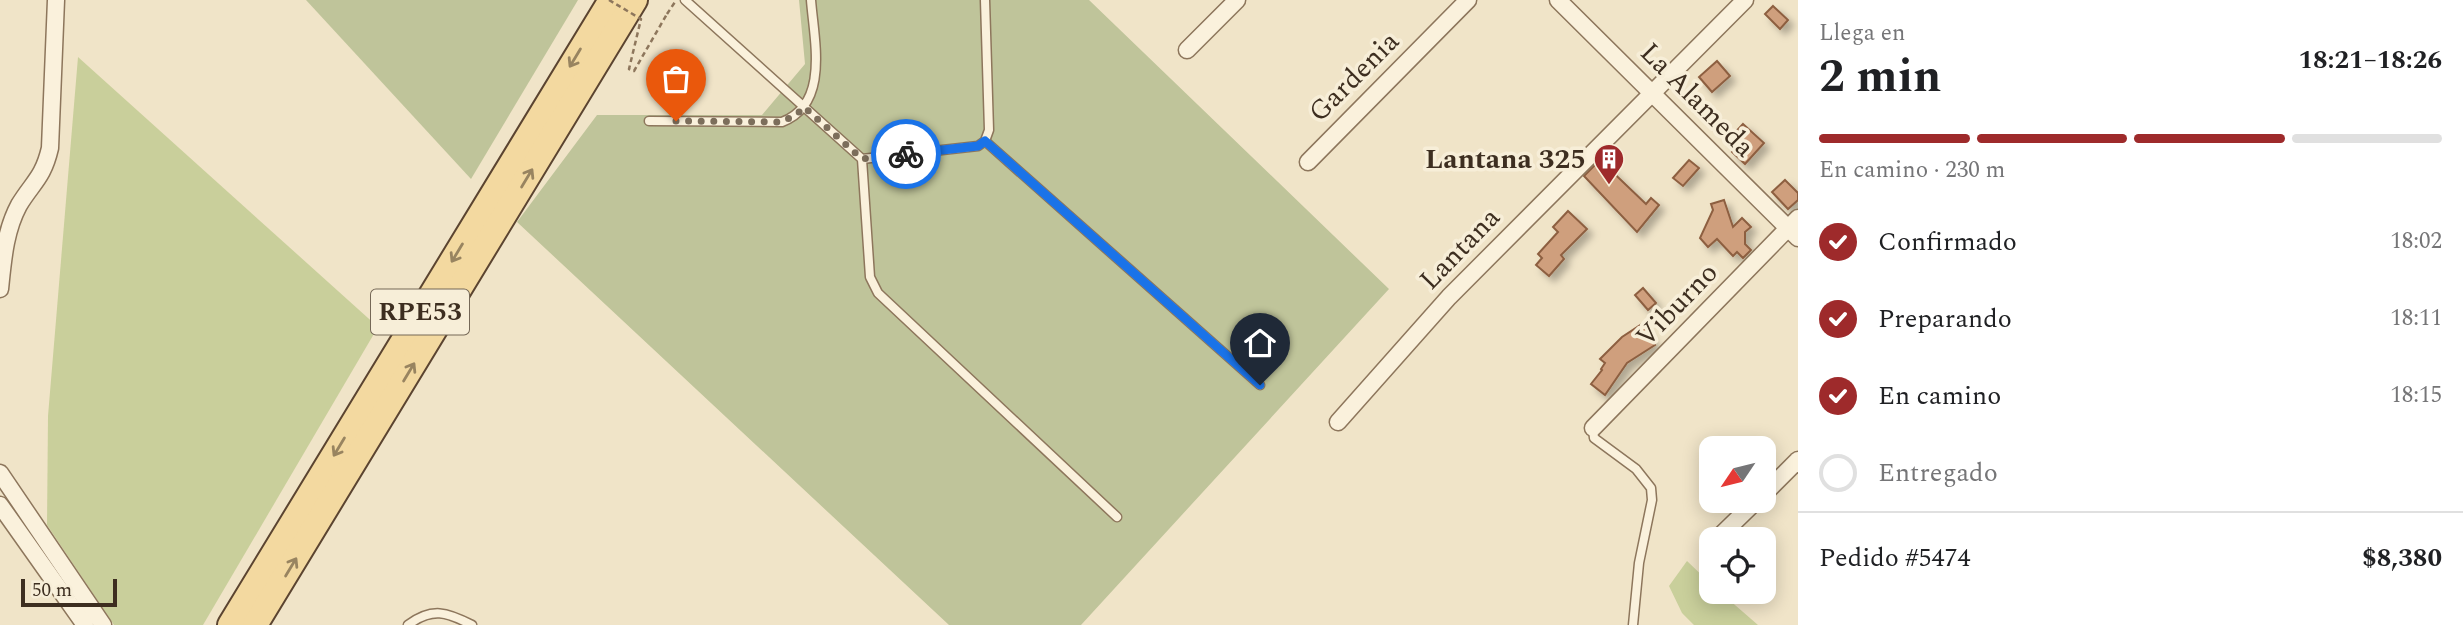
<!DOCTYPE html>
<html lang="es">
<meta charset="utf-8">
<style>
:root{--surface:#fff;--page:#f6f6f6;--text:#202124;--muted:#757577;--line:#e0e0e0;--accent:#9e2a2b}
body{margin:0;font-family:Spectral,serif;background:var(--page);color:var(--text);height:100vh;display:flex;flex-direction:column;font-size:26px;white-space:nowrap}
*{box-sizing:border-box;margin:0}
p{font-size:23px;color:var(--muted)}
.icon{flex:none;width:38px;height:38px;fill:none;stroke:currentColor;stroke-width:2;stroke-linecap:round;stroke-linejoin:round}
.map{position:relative;flex:1;overflow:hidden}
.panel{display:flex;flex-direction:column;background:var(--surface);width:665px}
.panel>*{flex:none}
.needle{width:46px;rotate:235deg}
.controls{position:absolute;left:1699px;top:436px;display:grid;gap:14px}
.controls a{display:grid;place-items:center;width:77px;height:77px;border-radius:14px;background:var(--surface);box-shadow:0 4px 18px #0003;font-size:35px}
.scale{position:absolute;left:21px;bottom:18px;width:96px;box-sizing:border-box;padding-left:7px;border:4px solid #3d2e20;border-top:0;font-size:19px;line-height:24px;white-space:nowrap;color:#3d2e20;-webkit-text-stroke:5px #f7eed8;paint-order:stroke}
.pin{position:absolute;display:grid;place-items:center;width:60px;height:60px;color:#fff;margin:-72px -30px;border-radius:50% 50% 50% 0;rotate:-45deg;box-shadow:0 0 7px #0007}
.pin .icon{rotate:45deg}
.courier{position:absolute;display:grid;place-items:center;width:70px;height:70px;margin:-35px;border:5px solid #1a73e8;border-radius:50%;background:#fff;color:#222;box-shadow:0 2px 9px #0007}
.head em{font-style:normal;font-weight:700}
.head div{display:flex;flex-direction:column-reverse}
.head{display:flex;align-items:center;justify-content:space-between;height:119px;padding:0 21px}
h1{font-size:46px;font-weight:700;line-height:52px}
.bar{display:grid;grid-template-columns:repeat(4,1fr);gap:10px 7px;align-content:center;height:84px;padding:0 21px}
.bar i{height:9px;border-radius:5px;background:var(--line)}
.bar .active{background:var(--accent)}
.bar p{grid-column:span 4}
.line{display:flex;align-items:center;gap:18px;padding:0 21px;border-top:2px solid var(--line)}
.line div{flex:1}
ol{padding:0 21px;list-style:none}
li{display:flex;align-items:center;gap:21px;height:77px}
li p{margin-inline-start:auto}
li .icon{padding:7px;border-radius:50%;background:var(--accent);color:#fff;stroke-width:4}
li:last-child{color:var(--muted)}
li i{width:38px;height:38px;border:4px solid var(--line);border-radius:50%}
main{display:flex;flex:1;min-height:0}
.map>svg:first-child{display:block}
.green{fill:#c9cf9b}
.cemetery{fill:#bfc49a}
.building{fill:#cf9f7d;stroke:#8d5f41;stroke-width:2;filter:url(#shadow)}
.lines{fill:none;stroke-linecap:round;stroke-linejoin:round}
.service-casing{stroke:#8d765c;stroke-width:11}
.minor-casing{stroke:#8d765c;stroke-width:19}
.primary-casing{stroke:#5b4430;stroke-width:28}
.path{stroke:#8d765c;stroke-width:2.5;stroke-dasharray:5 3.5;stroke-linecap:butt}
.service{stroke:#faf1dc;stroke-width:8}
.minor{stroke:#faf1dc;stroke-width:16}
.primary{stroke:#f3d9a0;stroke-width:24}
.path-bridge{stroke:#8d765c;stroke-width:2.5;stroke-dasharray:5 3.5;stroke-linecap:butt}
.oneway{stroke:#988460}
.done{stroke:#7c6e5b;stroke-width:7;stroke-dasharray:0 12.6}
.route{stroke:#1a73e8;stroke-width:9}
.labels{text-anchor:middle;dominant-baseline:central;stroke-width:7;stroke-linejoin:round;paint-order:stroke}
.shield{fill:#f7eed8;stroke:#756857;stroke-width:2}
.shield-label{font-size:26px;font-weight:bold;fill:#3d2e20}
.street-label{font-size:28px;fill:#3d2e20;stroke:#f7eed8}
.poi-label{font-size:28px;font-weight:bold;fill:#3d2e20;stroke:#f7eed8;text-anchor:end}
</style>
<main>
<div class="map">
<svg width="1798" height="625" viewBox="0 0 1798 625">
<defs>
<filter id="shadow"><feDropShadow dx="5.5" dy="5.5" stdDeviation="3.5" flood-color="#0004"/></filter>
</defs>
<rect width="100%" height="100%" fill="#f0e4c8"/>
<g class="green">
<path d="M78,57l300,270 -175,298h-89l-67,-100 1,-109z"/>
<path d="M1687,561l24,23 1,8h8l38,33h-64l-12,-12 -13,-27z"/>
</g>
<g class="cemetery">
<path d="M306,0h272l-107,179z"/>
<path d="M799,0h290l300,289 -308,336h-132l-432,-403 80,-107h165l43,-51z"/>
</g>
<g class="building">
<path d="M1773,6l15,14 -8,9 -15,-15z"/>
<path d="M1717,61l13,15 -18,16 -13,-15z"/>
<path d="M1743,124l21,19 -19,21 -13,-12 3,-4 -7,-8z"/>
<path d="M1600,160l46,44 5,-6 8,7 -22,27 -53,-56z"/>
<path d="M1689,160l10,8 -16,18 -10,-8z"/>
<path d="M1785,180l13,13v7l-10,9 -16,-17z"/>
<path d="M1724,200l9,27 9,-9 9,9 -6,5v12l6,6 -8,8 -6,-6 -4,4 -16,-17 -9,8 -8,-9 13,-28 -2,-6z"/>
<path d="M1568,211l19,18 -26,26 3,4 -15,17 -13,-11 6,-7 -4,-4 20,-22 -5,-5z"/>
<path d="M1643,288l13,15 -8,7 -13,-15z"/>
<path d="M1642,324l13,21 -28,18 -22,32 -14,-11 11,-14 -1,-1 4,-6 -5,-4 22,-22z"/>
</g>
<g class="lines">
<g class="service-casing">
<g id="service">
<path d="M685,0l177,159 8,118 8,16 239,224"/>
<path d="M649,121l133,1c48,-18 32,-82 29,-122"/>
<path d="M985,141l275,244"/>
<path d="M862,159l116,-13 7,-5 4,-11 -4,-130"/>
<path d="M1593,428l1,10 42,31 15,19 1,12 -13,63 -6,62"/>
<path d="M408,625c24,-18 39,-13 64,0"/>
</g>
</g>
<g class="minor-casing">
<g id="minor">
<path d="M1558,0l240,238"/>
<path d="M1187,50l50,-50"/>
<path d="M1308,162l160,-162"/>
<path d="M0,289c3,-29 5,-58 19,-84 14,-23 24,-27 31,-57l6,-148"/>
<path d="M1338,422l111,-125 296,-297"/>
<path d="M1593,428l205,-210"/>
<path d="M0,473l103,152"/>
<path d="M1764,494l34,-34"/>
<path d="M0,505l85,120"/>
<path d="M1718,538l39,-38"/>
</g>
</g>
<g class="primary-casing">
<g id="primary">
<path d="M230,625l381,-625"/>
<path d="M255,625l380,-625"/>
</g>
</g>
<path class="path" d="M667,14l8,-12"/>
<use href="#service" class="service"/>
<use href="#minor" class="minor"/>
<use href="#primary" class="primary"/>
<path class="path-bridge" d="M609,0l32,19 -12,50 5,2 33,-57"/>
</g>
<defs><path id="oneway-shaft" d="M-6 0H5M1.5-3L5.5 0L1.5 3" fill="none" stroke-width="1.6" stroke-linecap="round" stroke-linejoin="round" transform="scale(1.75)"/></defs>
<g class="oneway">
<use href="#oneway-shaft" transform="translate(575 58) rotate(121)"/>
<use href="#oneway-shaft" transform="translate(527 178) rotate(-59)"/>
<use href="#oneway-shaft" transform="translate(457 253) rotate(121)"/>
<use href="#oneway-shaft" transform="translate(409 372) rotate(-59)"/>
<use href="#oneway-shaft" transform="translate(339 447) rotate(121)"/>
<use href="#oneway-shaft" transform="translate(291 567) rotate(-59)"/>
</g>
<g class="lines">
<path class="done" d="M676,121l106,1 15,-8 7,-7 58,52 44,-5"/>
<path class="route" d="M906,154l72,-8 7,-5 275,244"/>
</g>
<defs>
<g id="building-pin" transform="scale(1.575)"><path d="M0 17L-7.5 6A9.5 9.5 0 1 1 7.5 6Z" fill="#9e2a2b" stroke="#f7eed8"/><path d="M-4-6H4V6H1V3H-1V6H-4ZM-2.5-4.3h1.7v1.8h-1.7ZM.8-4.3h1.7v1.8H.8ZM-2.5-1h1.7V.8h-1.7ZM.8-1h1.7V.8H.8Z" fill="#fff"/></g>
</defs>
<g fill-rule="evenodd">
<use href="#building-pin" x="1609" y="159"/>
</g>
<g class="labels">
<rect class="shield" x="371" y="289.5" width="98" height="45" rx="5"/>
<g class="shield-label">
<text x="420" y="312">RPE53</text>
</g>
<g class="street-label">
<text transform="translate(1354 77) rotate(-45)">Gardenia</text>
<text transform="translate(1697 100) rotate(45)">La Alameda</text>
<text transform="translate(1460 249) rotate(-46)">Lantana</text>
<text transform="translate(1677 305) rotate(-46)">Viburno</text>
</g>
<g class="poi-label">
<text x="1586" y="159">Lantana 325</text>
</g>
</g>
</svg>
<div class="controls">
<a><svg class="needle" viewBox="-14 -14 28 28"><path d="M0-13l5 13h-10z" fill="#e53935"/><path d="M0 13l5-13h-10z" fill="#757577"/></svg></a>
<a><svg class="icon" aria-label="locate" viewBox="0 0 24 24"><circle cx="12" cy="12" r="6"/><path d="M12 2v4M12 18v4M2 12h4M18 12h4"/></svg></a>
</div>
<div class="scale">50 m</div>
<div class="pin" style="left:676px;top:121px;background:#ea580c"><svg class="icon" aria-label="bag" viewBox="0 0 24 24"><path d="M5 8h14l-1 12H6zM9 8a3 3 0 0 1 6 0"/></svg></div>
<div class="pin" style="left:1260px;top:385px;background:#1f2937"><svg class="icon" aria-label="home" viewBox="0 0 24 24"><path d="M3 11l9-7 9 7M6 9v11h12V9"/></svg></div>
<div class="courier" style="left:906px;top:154px"><svg class="icon" aria-label="bike" viewBox="0 0 24 24"><circle cx="6" cy="16" r="4"/><circle cx="18" cy="16" r="4"/><path d="M6 16l4-8h5l3 8M10 8l3 8H6M13 5h3"/></svg></div>
</div>
<section class="panel">
<div class="head"><div><h1>2 min</h1><p>Llega en</p></div><em>18:21–18:26</em></div>
<div class="bar"><i class="active"></i><i class="active"></i><i class="active"></i><i></i><p>En camino · 230 m</p></div>
<ol>
<li><svg class="icon" aria-label="check" viewBox="0 0 24 24"><path d="M5 12l5 5 9-10"/></svg>Confirmado<p>18:02</p></li>
<li><svg class="icon" aria-label="check" viewBox="0 0 24 24"><path d="M5 12l5 5 9-10"/></svg>Preparando<p>18:11</p></li>
<li><svg class="icon" aria-label="check" viewBox="0 0 24 24"><path d="M5 12l5 5 9-10"/></svg>En camino<p>18:15</p></li>
<li><i></i>Entregado</li>
</ol>
<div class="line" style="height:91px"><div>Pedido #5474</div><b>$8,380</b></div>
</section>
</main>
